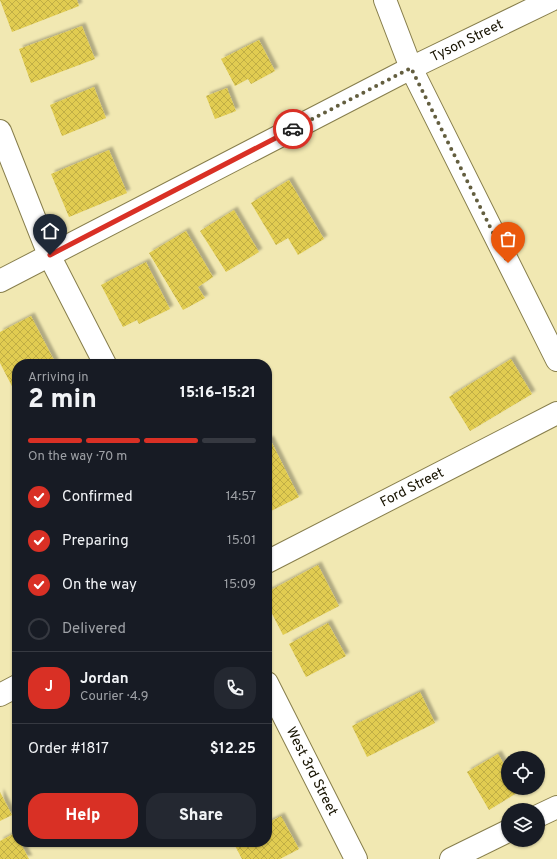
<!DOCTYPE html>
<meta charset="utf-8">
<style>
:root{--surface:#171b24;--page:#242831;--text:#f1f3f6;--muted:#9ea1a6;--line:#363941;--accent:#d93025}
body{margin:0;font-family:Overpass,sans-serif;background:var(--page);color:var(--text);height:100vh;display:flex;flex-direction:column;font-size:15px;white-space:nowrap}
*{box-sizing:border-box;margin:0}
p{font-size:13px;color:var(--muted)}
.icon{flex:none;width:22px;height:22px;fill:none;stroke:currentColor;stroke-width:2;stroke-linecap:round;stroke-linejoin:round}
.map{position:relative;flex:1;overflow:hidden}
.side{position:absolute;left:12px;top:359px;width:260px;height:488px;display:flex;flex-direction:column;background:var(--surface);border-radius:16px;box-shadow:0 1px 3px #0004}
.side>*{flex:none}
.buttons{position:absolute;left:501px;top:751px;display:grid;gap:8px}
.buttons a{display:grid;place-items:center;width:44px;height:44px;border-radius:50%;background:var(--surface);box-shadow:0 1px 3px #0004;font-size:20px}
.pin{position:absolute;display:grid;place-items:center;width:34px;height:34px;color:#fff;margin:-41px -17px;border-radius:50% 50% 50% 0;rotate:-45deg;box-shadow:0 0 4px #0007}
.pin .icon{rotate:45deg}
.courier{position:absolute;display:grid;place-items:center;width:40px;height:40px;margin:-20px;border:3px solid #d93025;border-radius:50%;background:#fff;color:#222;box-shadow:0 1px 5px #0007}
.headline em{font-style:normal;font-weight:800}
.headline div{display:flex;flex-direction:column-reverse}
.headline{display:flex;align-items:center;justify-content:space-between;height:68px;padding:0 16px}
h1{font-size:26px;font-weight:800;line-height:30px}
.bar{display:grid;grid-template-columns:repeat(4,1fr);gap:6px 4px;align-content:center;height:48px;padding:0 16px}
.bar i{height:5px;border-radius:3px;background:var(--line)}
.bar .selected{background:var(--accent)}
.bar p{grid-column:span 4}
.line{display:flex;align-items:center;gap:10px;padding:0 16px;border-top:1px solid var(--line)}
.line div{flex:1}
.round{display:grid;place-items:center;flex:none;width:42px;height:42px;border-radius:16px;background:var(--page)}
ol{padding:0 16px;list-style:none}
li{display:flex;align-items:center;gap:12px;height:44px}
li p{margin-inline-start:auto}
li .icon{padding:4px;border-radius:50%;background:var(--accent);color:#fff;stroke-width:4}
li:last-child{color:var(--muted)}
li i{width:22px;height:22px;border:2px solid var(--line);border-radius:50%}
.button{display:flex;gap:8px;margin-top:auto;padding:8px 16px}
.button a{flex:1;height:46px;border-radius:16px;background:var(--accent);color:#fff;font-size:16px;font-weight:800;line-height:46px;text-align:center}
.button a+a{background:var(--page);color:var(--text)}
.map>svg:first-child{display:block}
.building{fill:url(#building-cross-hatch);filter:url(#shadow)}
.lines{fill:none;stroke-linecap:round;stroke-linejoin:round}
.minor-casing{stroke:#877e4c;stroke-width:24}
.minor{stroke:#fff;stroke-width:22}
.done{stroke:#635e3f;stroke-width:4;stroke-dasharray:0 7.2}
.route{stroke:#d93025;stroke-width:5}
.labels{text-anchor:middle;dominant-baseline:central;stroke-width:4;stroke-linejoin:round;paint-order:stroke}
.street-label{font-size:14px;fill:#171301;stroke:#fff}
</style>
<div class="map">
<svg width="557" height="859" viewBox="0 0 557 859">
<defs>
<pattern id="building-cross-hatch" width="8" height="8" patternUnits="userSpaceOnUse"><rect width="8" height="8" fill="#e1cc51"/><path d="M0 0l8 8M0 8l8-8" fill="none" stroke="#c0ae45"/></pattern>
<filter id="shadow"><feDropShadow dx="3.5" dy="-3.5" stdDeviation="1" flood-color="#0004"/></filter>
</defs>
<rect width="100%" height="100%" fill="#f1e8b2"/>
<g class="building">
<path d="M0,0h77l2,6 -67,26z"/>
<path d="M82,26l13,33 -64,24 -12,-34z"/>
<path d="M259,40l16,31 -24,13 -3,-5 -13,7 -14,-27z"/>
<path d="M94,87l12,31 -44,18 -12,-31z"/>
<path d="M227,88l9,23 -21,8 -9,-23z"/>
<path d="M109,150l18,43 -58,24 -18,-43z"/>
<path d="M289,180l35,59 -26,16 -10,-17 -12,7 -25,-42z"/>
<path d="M234,210l25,42 -33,20 -26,-41z"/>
<path d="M186,231l27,46 -15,10 7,11 -22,12 -34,-57z"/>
<path d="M146,262l24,47 -31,15 -2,-4 -14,7 -22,-42z"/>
<path d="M31,316l25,48h-39v32l-17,-33v-31z"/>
<path d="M511,359l21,35 -62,37 -21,-34z"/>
<path d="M270,439l29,58 -32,16v-72z"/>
<path d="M318,565l21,41 -56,29 -16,-31v-12z"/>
<path d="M328,623l18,33 -40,21 -17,-33z"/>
<path d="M420,692l15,31 -68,34 -15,-31z"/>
<path d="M498,754l10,17v17h10l2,3 -31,19 -22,-38z"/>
<path d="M0,792l12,23 -12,6z"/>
<path d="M281,816l18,33 -19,10h-38l-9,-17h34v-19z"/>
<path d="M15,833l2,3v6h3l9,17h-29v-18z"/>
</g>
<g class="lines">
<g class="minor-casing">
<g id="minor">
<path d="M385,0l26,68 146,292"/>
<path d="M0,131l49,124 56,109"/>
<path id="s1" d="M0,281l411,-213 140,-68"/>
<path id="s2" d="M267,562l290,-149"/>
<path id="s3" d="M267,683l89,176"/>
<path d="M0,695l17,-9"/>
<path d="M538,816l19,-9"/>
<path d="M451,859l57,-28"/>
</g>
</g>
<use href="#minor" class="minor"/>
</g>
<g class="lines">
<path class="done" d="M293,129l118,-61 97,195"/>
<path class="route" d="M50,255l243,-126"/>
</g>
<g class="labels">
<g class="street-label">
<text stroke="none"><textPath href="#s1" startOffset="525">Tyson Street</textPath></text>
<text stroke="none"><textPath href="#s2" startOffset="163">Ford Street</textPath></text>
<text stroke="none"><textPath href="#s3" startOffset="99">West 3rd Street</textPath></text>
</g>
</g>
</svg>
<div class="buttons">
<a><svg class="icon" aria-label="locate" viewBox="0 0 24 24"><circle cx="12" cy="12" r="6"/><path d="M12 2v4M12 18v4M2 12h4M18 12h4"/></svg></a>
<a><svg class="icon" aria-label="layers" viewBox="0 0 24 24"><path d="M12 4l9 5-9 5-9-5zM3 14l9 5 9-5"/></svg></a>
</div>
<div class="pin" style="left:508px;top:263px;background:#ea580c"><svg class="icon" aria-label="bag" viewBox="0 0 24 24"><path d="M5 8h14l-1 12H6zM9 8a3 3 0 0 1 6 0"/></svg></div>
<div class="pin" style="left:50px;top:255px;background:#1f2937"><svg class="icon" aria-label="home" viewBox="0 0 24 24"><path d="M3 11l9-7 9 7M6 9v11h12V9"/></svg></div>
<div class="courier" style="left:293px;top:129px"><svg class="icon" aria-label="car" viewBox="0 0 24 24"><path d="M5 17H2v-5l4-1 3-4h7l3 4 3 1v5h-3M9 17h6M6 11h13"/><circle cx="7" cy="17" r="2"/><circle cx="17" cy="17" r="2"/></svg></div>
<section class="side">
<div class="headline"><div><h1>2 min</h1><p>Arriving in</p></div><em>15:16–15:21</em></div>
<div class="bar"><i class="selected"></i><i class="selected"></i><i class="selected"></i><i></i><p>On the way · 70 m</p></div>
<ol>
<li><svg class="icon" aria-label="check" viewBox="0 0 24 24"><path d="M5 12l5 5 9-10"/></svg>Confirmed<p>14:57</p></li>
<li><svg class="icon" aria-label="check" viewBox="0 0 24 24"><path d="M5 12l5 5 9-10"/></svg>Preparing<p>15:01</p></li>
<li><svg class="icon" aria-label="check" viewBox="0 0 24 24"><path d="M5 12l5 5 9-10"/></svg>On the way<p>15:09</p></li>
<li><i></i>Delivered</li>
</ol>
<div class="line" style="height:72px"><b class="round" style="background:var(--accent);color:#fff">J</b><div><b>Jordan</b><p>Courier · 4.9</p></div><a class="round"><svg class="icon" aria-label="phone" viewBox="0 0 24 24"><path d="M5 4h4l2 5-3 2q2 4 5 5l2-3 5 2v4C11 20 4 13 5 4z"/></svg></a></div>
<div class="line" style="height:52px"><div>Order #1817</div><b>$12.25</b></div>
<div class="button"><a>Help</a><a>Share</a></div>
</section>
</div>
